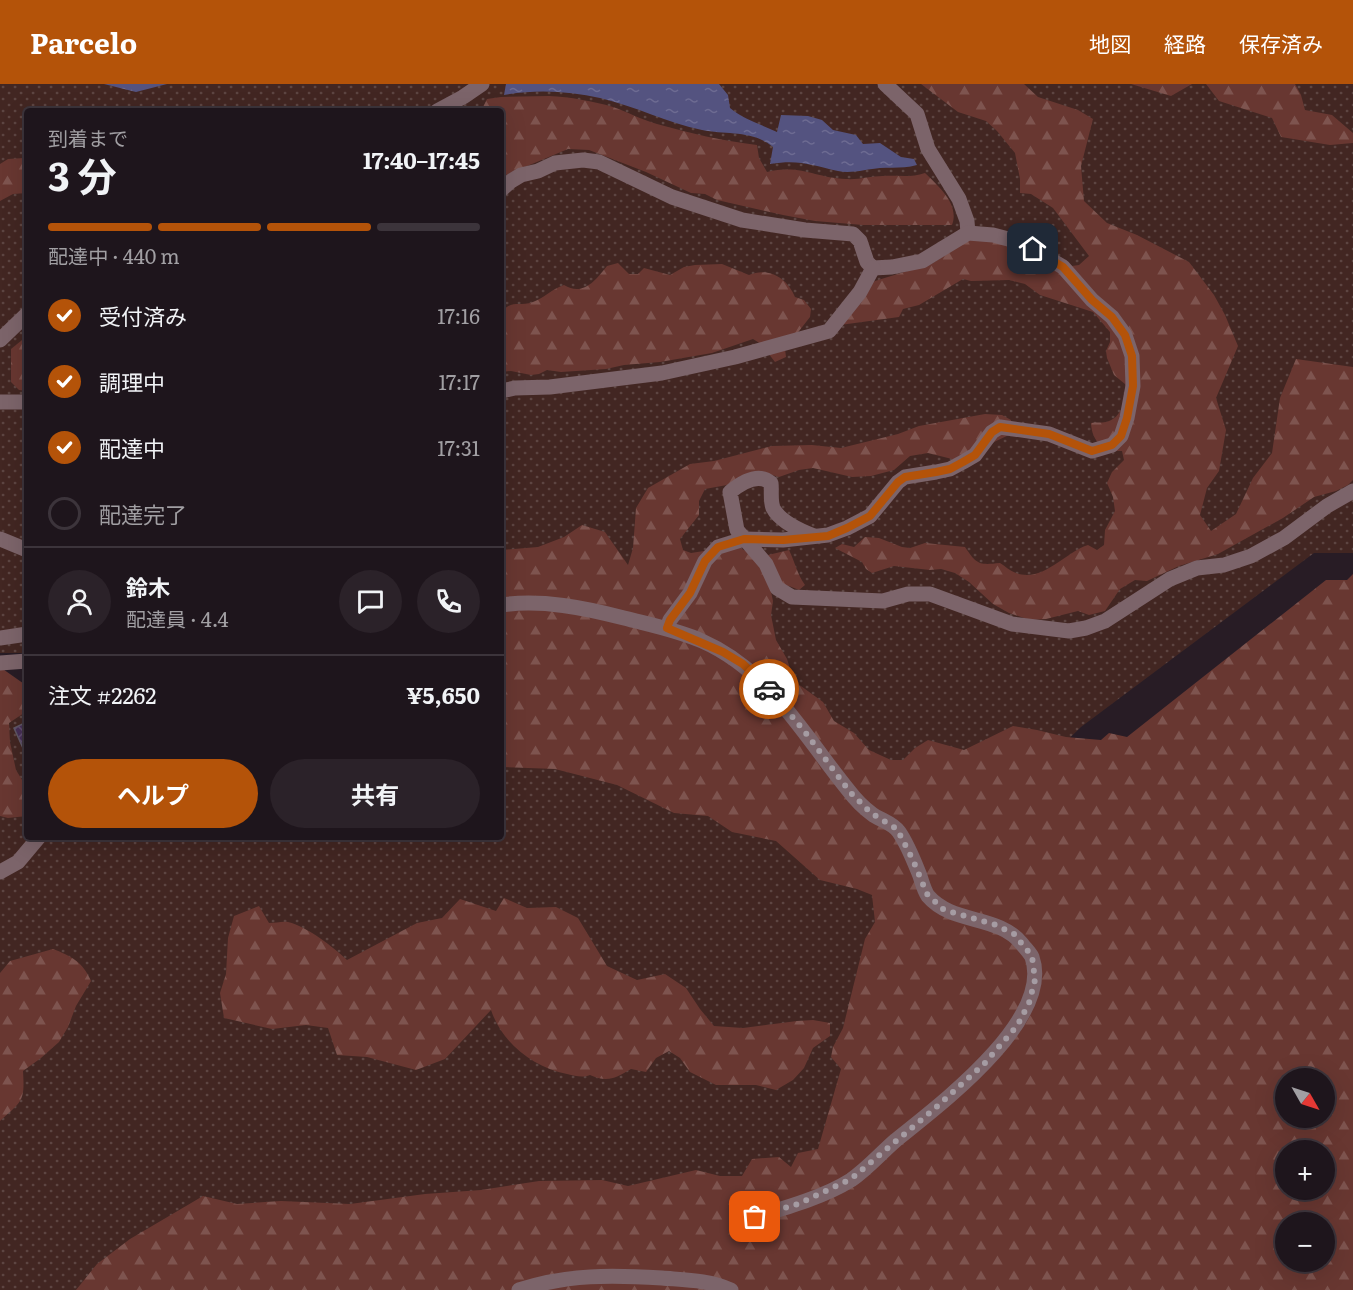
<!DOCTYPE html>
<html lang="ja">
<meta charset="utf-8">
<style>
:root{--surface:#1e151c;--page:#2b2229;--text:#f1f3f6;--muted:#a19fa3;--line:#3c343b;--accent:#b45309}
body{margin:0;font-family:Literata,"Noto Sans JP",serif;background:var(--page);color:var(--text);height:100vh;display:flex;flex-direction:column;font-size:22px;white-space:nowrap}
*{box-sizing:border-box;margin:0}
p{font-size:20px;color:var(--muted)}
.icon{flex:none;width:33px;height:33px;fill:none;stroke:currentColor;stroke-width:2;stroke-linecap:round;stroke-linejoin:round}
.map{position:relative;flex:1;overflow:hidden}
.drawer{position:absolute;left:24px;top:24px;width:480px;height:732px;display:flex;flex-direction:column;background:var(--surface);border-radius:6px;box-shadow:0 6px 24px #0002,0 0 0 2px var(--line)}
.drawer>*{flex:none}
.needle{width:39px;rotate:129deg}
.tools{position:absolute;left:1275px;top:984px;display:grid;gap:12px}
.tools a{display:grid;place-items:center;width:60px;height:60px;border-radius:50%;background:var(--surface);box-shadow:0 6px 24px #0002,0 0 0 2px var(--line);font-size:30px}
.pin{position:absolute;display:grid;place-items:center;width:51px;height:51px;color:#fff;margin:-26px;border-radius:12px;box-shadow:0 3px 9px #0006}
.courier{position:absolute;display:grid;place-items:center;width:60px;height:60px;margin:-30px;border:4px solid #b45309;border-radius:50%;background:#fff;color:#222;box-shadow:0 2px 8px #0007}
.headline em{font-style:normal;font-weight:700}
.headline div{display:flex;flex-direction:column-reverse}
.headline{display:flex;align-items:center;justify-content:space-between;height:102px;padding:0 24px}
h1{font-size:39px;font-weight:700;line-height:45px}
.bar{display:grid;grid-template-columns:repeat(4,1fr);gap:9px 6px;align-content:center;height:72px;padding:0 24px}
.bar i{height:8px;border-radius:4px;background:var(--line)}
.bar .current{background:var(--accent)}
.bar p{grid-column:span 4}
.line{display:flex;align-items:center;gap:15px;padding:0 24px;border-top:2px solid var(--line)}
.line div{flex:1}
.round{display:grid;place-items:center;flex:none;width:63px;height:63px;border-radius:32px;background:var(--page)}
ol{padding:0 24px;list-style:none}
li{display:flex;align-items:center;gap:18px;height:66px}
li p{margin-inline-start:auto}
li .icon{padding:6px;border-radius:50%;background:var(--accent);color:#fff;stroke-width:4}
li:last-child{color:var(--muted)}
li i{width:33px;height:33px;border:3px solid var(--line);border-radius:50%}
.action{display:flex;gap:12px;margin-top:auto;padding:12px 24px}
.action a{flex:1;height:69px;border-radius:36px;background:var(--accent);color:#fff;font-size:24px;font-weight:700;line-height:69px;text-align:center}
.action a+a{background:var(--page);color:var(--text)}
header{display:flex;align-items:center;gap:36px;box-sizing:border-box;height:84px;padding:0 30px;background:var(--accent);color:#fff}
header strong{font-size:28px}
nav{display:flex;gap:33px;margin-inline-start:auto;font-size:21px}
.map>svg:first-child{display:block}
.grass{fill:url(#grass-dots)}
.forest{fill:url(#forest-firs);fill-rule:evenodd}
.water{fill:url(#water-ripples)}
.building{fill:url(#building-cross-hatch);stroke:#5f5765;stroke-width:1.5}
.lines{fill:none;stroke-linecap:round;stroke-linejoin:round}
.minor{stroke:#7c646a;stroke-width:15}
.done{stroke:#a59ca3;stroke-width:6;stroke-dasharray:0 10.8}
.route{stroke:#b45309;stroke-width:8}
</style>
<header>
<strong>Parcelo</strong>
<nav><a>地図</a><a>経路</a><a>保存済み</a></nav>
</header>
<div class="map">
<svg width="1353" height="1206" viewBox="0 0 1353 1206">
<defs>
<pattern id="grass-dots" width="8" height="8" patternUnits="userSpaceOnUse" patternTransform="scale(1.5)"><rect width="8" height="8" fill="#422622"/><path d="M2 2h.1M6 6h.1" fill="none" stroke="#5d4542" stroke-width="1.8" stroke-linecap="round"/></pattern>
<pattern id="forest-firs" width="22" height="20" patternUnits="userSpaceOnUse" patternTransform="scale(1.5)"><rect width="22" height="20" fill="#683731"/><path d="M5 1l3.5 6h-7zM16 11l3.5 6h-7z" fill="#7e544f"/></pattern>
<pattern id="water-ripples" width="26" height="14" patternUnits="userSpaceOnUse" patternTransform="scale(1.5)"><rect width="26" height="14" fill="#545380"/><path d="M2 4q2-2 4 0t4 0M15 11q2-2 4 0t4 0" fill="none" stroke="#6d6b92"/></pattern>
<pattern id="building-cross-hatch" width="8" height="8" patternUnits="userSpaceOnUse" patternTransform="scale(1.5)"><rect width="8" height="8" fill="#462f56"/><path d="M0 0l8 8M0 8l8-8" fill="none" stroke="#614d6e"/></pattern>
</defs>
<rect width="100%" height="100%" fill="#281c25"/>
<g class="grass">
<path d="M0,0h1353v469h-39l-233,174 -34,33 -142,54 -404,-216v-487h-474v542h-27z"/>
<path d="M501,573l402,206 -50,306 -732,121h-121v-582l27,-1v130h474z"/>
</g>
<g class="forest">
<path d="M921,0h103l14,13 40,13 15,9 -12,47 3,35 23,22 30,12 52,27 25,33 11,20 13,31 -22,52 10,32 -7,41 -12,17 -7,27 11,16 25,-17 17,-36 19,-25 8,-55 16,-39 57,8v113l-5,5 -12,6 -22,6 -31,21 -65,36 -39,12 -32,15 -12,-1 -15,9 -15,22 -16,4 -11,-4 -32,8 -16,1 -21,-7 -16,-9 -24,-22 -14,-9 -14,-4 -11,1 -36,-4 -22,7 -6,-4 -4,-7 -27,-14 7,-4 12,3 11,-10 14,1 23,9 8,1 15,-5 40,4c12,18 14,18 35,16 5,3 10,8 16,10 27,10 49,-21 72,-28l9,5 7,-5 1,-15 10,-19 -2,-14 -6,-14 5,-11 12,-12 -2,-9c-18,0 -30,-8 -31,-28 5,-1 10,0 15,-1 16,-3 21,-25 19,-38l-11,-9 -7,-17 -1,-7 4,-9v-10l-17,-20 -53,-17 -15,-11 -16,-4 -38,1 -8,-2 -44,26 -16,4 -4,8 -59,8 28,-39 7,-5 58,-18 37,-24 30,4 37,13h22l13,10 7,-1 10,-9 -36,-48 -22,-14 -11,-1v-14l-5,-26 -18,-22 -11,-10 -28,-9z"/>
<path d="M1131,0h61l-21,12z"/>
<path d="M1206,0h89l6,11 4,15 27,5 21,18v10l-23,2 -49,-8 -9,-19 -53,-17z"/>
<path d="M549,12c21,1 44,5 64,11 15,5 29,13 44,17 32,9 66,17 100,21l2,13 8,14c34,-8 48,6 79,7 12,1 25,-3 37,-3 15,-1 28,2 42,-3 13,13 35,31 27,52h-89l-48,-4 -32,-6 -66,-15 -12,-6 -14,-1 -45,-21 -57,-22 -21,-1 -67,28v-66h-20l6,-12 14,-2z"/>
<path d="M27,71v38l-14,1 -13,7v-37l8,-5 16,-1z"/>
<path d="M618,179l11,11h9l6,-6 26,7 14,-8 11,-2 27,-1 27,11c20,-8 38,3 46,22l9,3 7,9 -1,8 -25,32 1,8 -11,5 -14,-18 -8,-5 -41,14 -52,9 -36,3 -18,4 -45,3 -14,-2 -8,4 -8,1 -20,-4 -10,1v-60c12,-13 17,-5 32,-10 11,-4 19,-13 31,-17 19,12 32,-5 43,-19z"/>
<path d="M27,252v55l-8,-1 -8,-8v-33z"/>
<path d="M985,330l17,1 9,5v14l-55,26 -28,-7 -18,3 -16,14 -23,6 -19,1 -39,-9 -14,2 -20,7 -14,-4 -38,12 -22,4 -6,12v14l-19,24 3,11 8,3 45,-7 10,5 22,4 21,-5c6,12 8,24 16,35l-6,5 -10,-4 -19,1 3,14 -2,14 5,25 11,19 7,22 29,21 11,19 20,12 15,17 22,10h12l12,-12 13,-8 36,10 49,-24 24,4 29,7 35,3 8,-7 18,4 199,-157h21l6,-6v716h-1277l21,-26 33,-25 73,-43 34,8 44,-3 69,3 75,-10 56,-4 58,-9 63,-1 26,6 68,-16 24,6h22l10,-17 27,-2 12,10 7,-14 20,-4 23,-80 -10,-12 2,-10 10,-19 22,-89 10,-17 -3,-27 -15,-6 -37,-9 -44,-39 -44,-9 -24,-16 -34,-3 -57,-28 -62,-16 -54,-2v-217l37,-3 26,-10 18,-12 23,7 23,33 5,-17 3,-40 12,-20 42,-24 24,-3 58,-15 40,-1 29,3 57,-14 21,-8zM1286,994h38v40h-38zM1286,1066h38v40h-38zM1286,1138h38v40h-38z"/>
<path d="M0,583l27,19v25l-18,12 1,19 6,28 11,18v28l-19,2 -8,-2z"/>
<path d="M504,814l23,10 29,-1 22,11 29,48 30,14 28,-6 21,14 14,21 14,17 29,2 54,-7 16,-1 17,3v13l-17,12 -9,20 -11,12 -17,10 -20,-5h-40l-26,-13 -10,-14 -11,-7 -13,7 -10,14 -15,-3c-15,9 -24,14 -41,6 -8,3 -14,1 -23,-1 -34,-7 -65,-31 -76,-64l-46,49 -29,11 -49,-13 -30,-2 -9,-27 -22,-3 -34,4 -48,-11 -4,-25 6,-19 2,-36 6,-22 25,-10 10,17c6,0 14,-2 19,-1 20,5 45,25 59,38l70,-37 25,-5 18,-19 36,12z"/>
<path d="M53,865c18,7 30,13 38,32l-15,25 -8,21 -9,15 -18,16 -18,13c2,31 -1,30 -23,50v-148l10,-12z"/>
</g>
<g class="water">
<path d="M104,0h63l-31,8z"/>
<path d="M506,0h213l9,11 2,13c14,12 31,16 47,24l4,-17 27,1 14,4 11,10 23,5 7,9 17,-1 21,14 13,2 3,6c-13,4 -24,2 -37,3 -13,1 -29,6 -42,3 -27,-6 -39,-12 -68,-7l3,-17c-20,-17 -46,-12 -71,-17 -34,-7 -67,-24 -102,-32 -31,-7 -64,-9 -96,-3z"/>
</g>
<path class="building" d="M27,638v35l-13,-29z"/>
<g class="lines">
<g class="minor">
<path d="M885,0l32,30 11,35 31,50 8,22 1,12"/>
<path d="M437,27l26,-14 19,-13"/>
<path d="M501,106l10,-9 10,-6 17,-4 17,-8 28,-3 16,2 73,35 70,23 63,10 48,4 7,7 7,21 6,6 19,-1 30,-6 46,-28 25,2 19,5 21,9 30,18 29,33 20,17 13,18 7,21 1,30 -6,32 -6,18 -9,9 -20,6 -43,-17 -49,-7 -8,5 -17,23 -12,7 -13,7 -14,3 -31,5 -7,5 -28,34 -23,12 -19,7 -45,5 -39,-1 -26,8 -13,14 -15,32 -20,27 -3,8"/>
<path d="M0,256l27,-26"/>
<path d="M501,307l14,-3 35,-1 112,-14 73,-16 94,-26 31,-39 13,-24"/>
<path d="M0,318h27"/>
<path d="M814,452c-13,-5 -34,-14 -41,-28 -3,-8 -1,-18 -2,-25 -13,-11 -30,0 -41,9l7,38 29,34 11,24 15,9 91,4 25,-7h22l82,30 57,7 17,-3 19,-7 65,-42 27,-11 27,-3 27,-9 33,-18 43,-32 26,-15"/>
<path d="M0,455l27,11"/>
<path d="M501,521c41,-6 84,3 123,13 27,7 53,12 78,23 68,30 102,95 147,150 6,8 15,17 23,23 8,6 21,9 27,18 9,13 15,29 21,44 2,6 4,14 8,20 25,29 70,18 94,48 3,4 8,9 10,13 22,63 -94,149 -136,183 -15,13 -29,29 -45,40 -27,17 -66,28 -96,37"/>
<path d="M0,554l27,-4"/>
<path d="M0,579l27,-2"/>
<path d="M0,788l18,-10 21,-25"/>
<path d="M519,1206c49,-16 93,-15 143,-12 24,2 47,2 69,12"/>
</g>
</g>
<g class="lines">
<path class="done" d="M755,1133l43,-13 53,-25 82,-69 51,-46 33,-38 12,-23 6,-23 -3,-24 -18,-22 -18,-9 -52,-15 -17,-16 -14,-34 -16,-31 -26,-16 -21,-21 -45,-60 -36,-43"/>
<path class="route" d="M769,605l-26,-25 -20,-12 -56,-24 3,-8 20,-27 15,-32 13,-14 26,-8 39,1 45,-4 19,-8 23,-12 28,-34 7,-5 31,-5 14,-3 13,-7 12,-7 17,-23 8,-5 49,7 43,17 20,-6 9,-9 6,-18 6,-32 -1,-30 -7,-21 -13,-18 -20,-17 -29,-33 -30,-18"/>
</g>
</svg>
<div class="tools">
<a><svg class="needle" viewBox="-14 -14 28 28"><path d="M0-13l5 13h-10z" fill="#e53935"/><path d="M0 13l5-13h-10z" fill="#a19fa3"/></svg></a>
<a>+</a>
<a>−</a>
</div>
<div class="pin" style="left:755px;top:1133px;background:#ea580c"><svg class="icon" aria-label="bag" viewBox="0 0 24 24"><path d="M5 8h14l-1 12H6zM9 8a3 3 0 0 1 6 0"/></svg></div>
<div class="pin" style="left:1033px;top:165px;background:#1f2937"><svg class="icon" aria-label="home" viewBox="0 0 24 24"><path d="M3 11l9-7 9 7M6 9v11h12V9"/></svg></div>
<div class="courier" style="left:769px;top:605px"><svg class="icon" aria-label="car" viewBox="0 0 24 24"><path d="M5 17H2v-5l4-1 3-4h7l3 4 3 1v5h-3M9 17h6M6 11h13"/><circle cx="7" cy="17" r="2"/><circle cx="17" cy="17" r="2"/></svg></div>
<section class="drawer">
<div class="headline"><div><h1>3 分</h1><p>到着まで</p></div><em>17:40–17:45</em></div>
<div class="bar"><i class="current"></i><i class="current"></i><i class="current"></i><i></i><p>配達中 · 440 m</p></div>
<ol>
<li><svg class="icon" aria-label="check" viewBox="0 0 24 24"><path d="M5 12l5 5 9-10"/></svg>受付済み<p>17:16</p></li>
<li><svg class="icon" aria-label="check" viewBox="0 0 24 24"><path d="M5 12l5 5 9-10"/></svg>調理中<p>17:17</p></li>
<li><svg class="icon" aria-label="check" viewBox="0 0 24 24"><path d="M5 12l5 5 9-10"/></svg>配達中<p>17:31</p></li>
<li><i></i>配達完了</li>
</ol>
<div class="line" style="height:108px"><a class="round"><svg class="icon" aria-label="person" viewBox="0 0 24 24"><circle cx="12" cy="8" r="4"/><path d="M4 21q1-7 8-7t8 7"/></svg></a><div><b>鈴木</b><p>配達員 · 4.4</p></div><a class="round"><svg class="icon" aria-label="chat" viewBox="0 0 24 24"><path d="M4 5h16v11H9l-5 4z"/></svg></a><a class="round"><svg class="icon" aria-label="phone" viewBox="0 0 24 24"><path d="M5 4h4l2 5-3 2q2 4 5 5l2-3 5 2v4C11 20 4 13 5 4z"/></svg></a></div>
<div class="line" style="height:78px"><div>注文 #2262</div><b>¥5,650</b></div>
<div class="action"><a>ヘルプ</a><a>共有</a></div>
</section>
</div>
